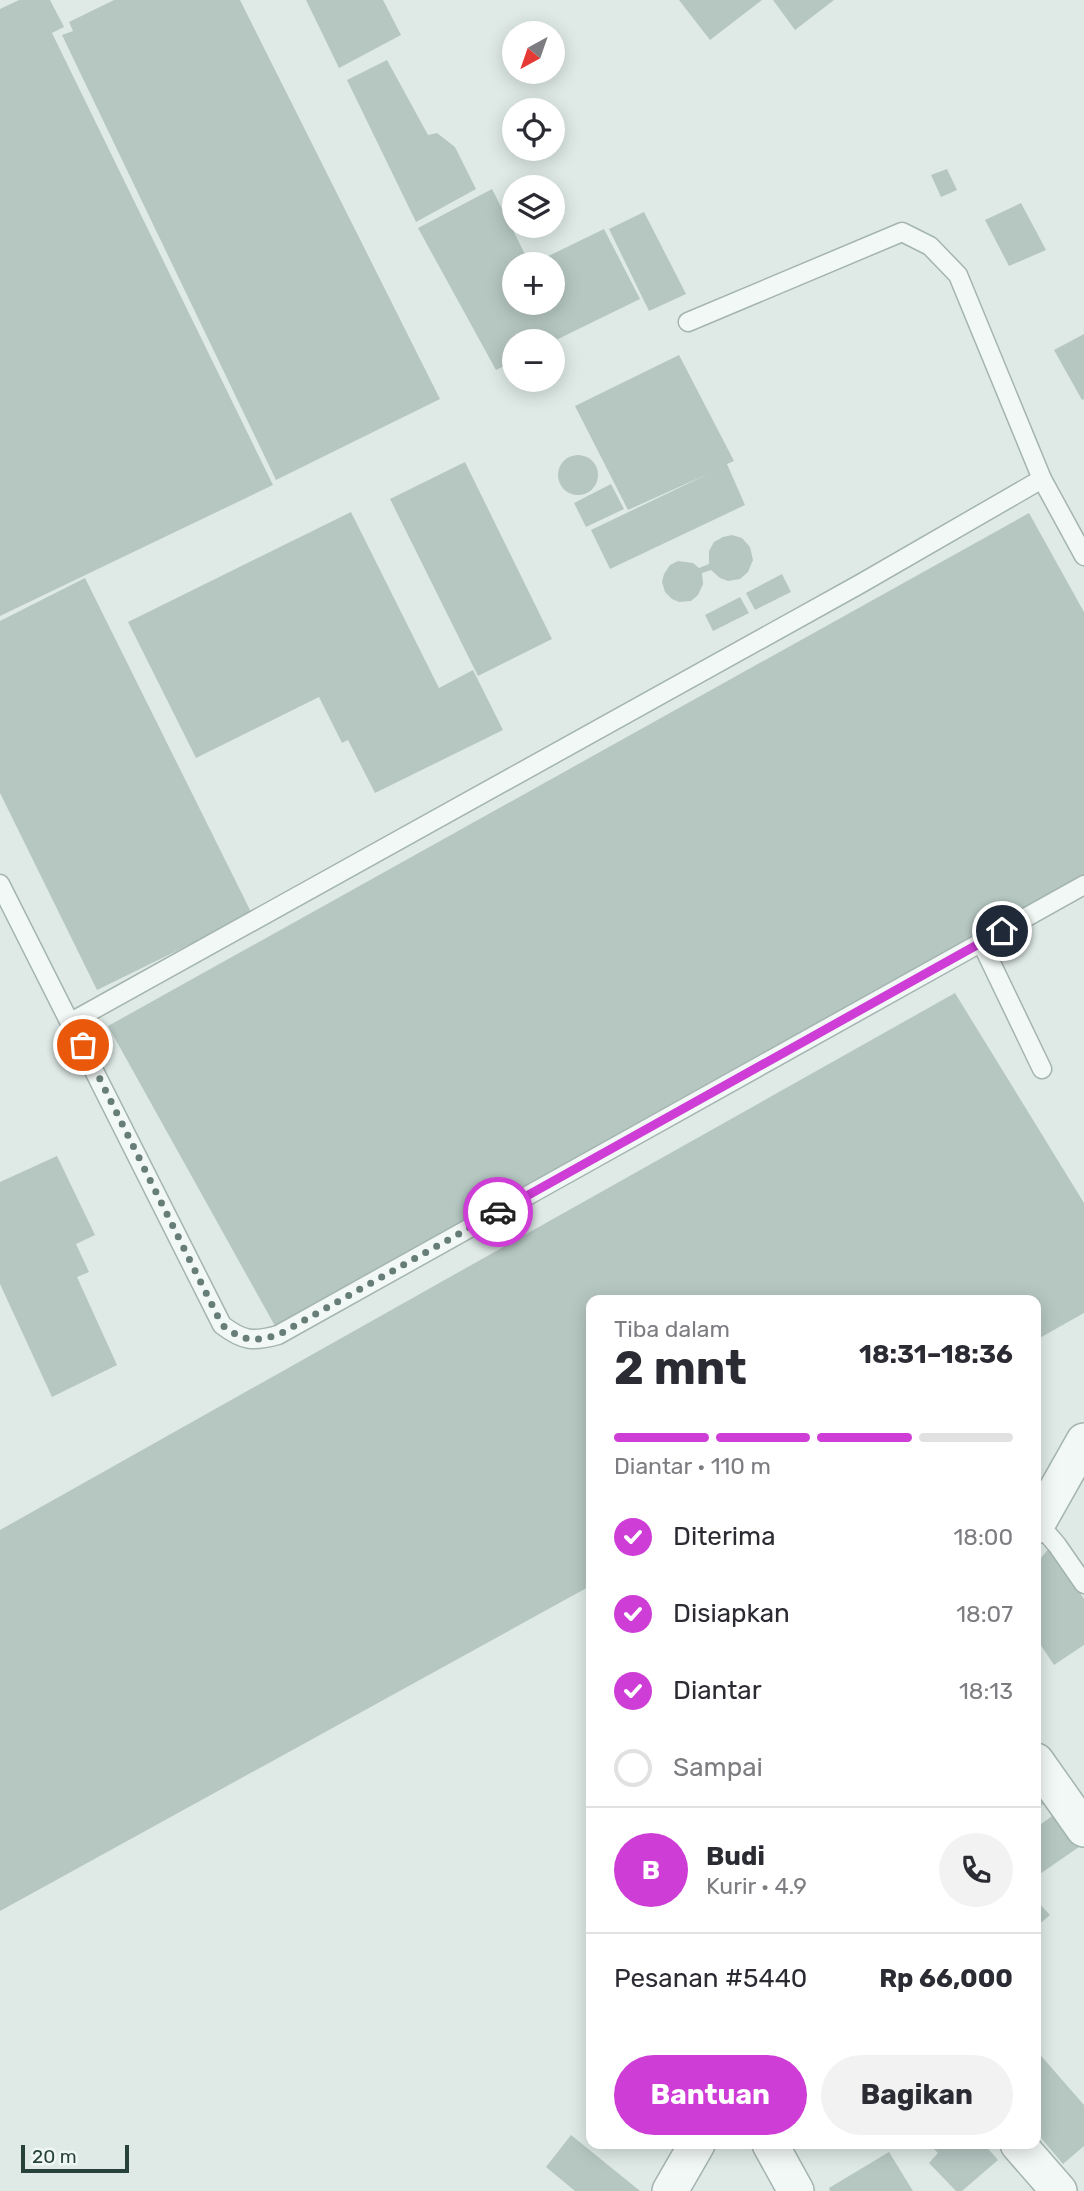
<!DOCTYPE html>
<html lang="id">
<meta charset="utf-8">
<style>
:root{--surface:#fff;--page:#f2f2f3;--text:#2b2b33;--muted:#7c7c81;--line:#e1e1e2;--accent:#ce3dd6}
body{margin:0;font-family:Rubik,sans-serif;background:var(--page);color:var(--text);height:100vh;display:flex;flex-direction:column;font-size:26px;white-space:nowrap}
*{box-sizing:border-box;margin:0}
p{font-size:23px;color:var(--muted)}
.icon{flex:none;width:38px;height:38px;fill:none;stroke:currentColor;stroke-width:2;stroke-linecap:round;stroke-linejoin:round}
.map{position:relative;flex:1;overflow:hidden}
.sheet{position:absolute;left:586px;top:1295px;width:455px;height:854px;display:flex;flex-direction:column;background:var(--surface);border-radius:14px;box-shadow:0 4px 18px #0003}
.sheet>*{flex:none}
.needle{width:46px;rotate:220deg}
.tools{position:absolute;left:502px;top:21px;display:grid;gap:14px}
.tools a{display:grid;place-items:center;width:63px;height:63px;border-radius:50%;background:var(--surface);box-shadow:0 4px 18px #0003;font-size:35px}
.scale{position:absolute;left:21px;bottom:18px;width:108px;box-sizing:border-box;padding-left:7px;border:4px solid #27423b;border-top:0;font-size:19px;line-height:24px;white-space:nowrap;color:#27423b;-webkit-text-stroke:5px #eff7f4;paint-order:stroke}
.pin{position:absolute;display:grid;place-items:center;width:60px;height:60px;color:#fff;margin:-30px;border:4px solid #fff;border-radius:50%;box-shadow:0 2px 7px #0007}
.courier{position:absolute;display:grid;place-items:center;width:70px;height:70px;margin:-35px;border:5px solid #ce3dd6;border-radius:50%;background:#fff;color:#222;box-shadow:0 2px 9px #0007}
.headline em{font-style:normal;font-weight:700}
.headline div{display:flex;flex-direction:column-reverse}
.headline{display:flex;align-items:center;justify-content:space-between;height:119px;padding:0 28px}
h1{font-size:46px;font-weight:700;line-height:52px}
.bar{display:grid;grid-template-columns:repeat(4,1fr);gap:10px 7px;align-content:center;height:84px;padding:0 28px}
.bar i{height:9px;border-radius:5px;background:var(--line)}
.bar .selected{background:var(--accent)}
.bar p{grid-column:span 4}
.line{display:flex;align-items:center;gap:18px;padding:0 28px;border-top:2px solid var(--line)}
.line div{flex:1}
.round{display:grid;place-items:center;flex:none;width:74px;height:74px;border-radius:37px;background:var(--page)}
ol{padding:0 28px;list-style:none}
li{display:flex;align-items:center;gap:21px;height:77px}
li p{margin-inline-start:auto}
li .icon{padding:7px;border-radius:50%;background:var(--accent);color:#fff;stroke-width:4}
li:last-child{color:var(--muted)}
li i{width:38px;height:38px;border:4px solid var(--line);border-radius:50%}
.cta{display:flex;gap:14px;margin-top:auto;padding:14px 28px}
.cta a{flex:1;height:80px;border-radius:42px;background:var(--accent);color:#fff;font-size:28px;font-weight:700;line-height:80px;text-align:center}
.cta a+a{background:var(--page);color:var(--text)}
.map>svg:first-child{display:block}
.building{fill:#b6c7c2}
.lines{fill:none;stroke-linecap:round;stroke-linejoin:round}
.service-casing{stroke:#a4b4b0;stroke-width:21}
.minor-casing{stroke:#a4b4b0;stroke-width:38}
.service{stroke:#f2f8f6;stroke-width:18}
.minor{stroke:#f2f8f6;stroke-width:35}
.done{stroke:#677d77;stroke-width:7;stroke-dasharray:0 12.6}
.route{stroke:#ce3dd6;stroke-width:9}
</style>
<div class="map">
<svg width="1084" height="2191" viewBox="0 0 1084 2191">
<rect width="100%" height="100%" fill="#dfeae7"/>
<g class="building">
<path d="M19,0h31l14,27 -12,6 221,452 -273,131v-607z"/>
<path d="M114,0h126l200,399 -164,81 -214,-445 11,-4 -4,-9z"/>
<path d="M306,0h77l18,35 -62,33z"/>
<path d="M679,0h83l-52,40z"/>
<path d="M773,0h61l-39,30z"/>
<path d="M387,60l41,75 9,-2 18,14 21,42 -60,33 -69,-142z"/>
<path d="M947,169l10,21 -16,7 -10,-22z"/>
<path d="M492,189l38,75h-16v39h39v-39h-21l72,-35 36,70 -86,42h-40v20l-18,9 -78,-142z"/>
<path d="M1021,203l25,47 -37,16 -24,-46z"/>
<path d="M644,212l42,82 -37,17 -40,-82z"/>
<path d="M1084,334v65l-2,1 -28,-50z"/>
<path d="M679,355l55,106 -7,3 18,41 -135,64 -19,-39 119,-57 -82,37 -53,-104z"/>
<circle cx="578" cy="475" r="20"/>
<path d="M465,462l87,177 -74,37 -88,-177z"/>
<path d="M611,484l13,25 -38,18 -12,-24z"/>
<path d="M351,512l88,176 34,-18 30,60 -128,63 -27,-53 -6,3 -23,-46 -123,61 -68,-136z"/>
<path d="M1029,513l55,99v265l-809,449 -167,-300z"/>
<path d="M732,535l10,3 8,9 3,13 -5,12 -8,7 -12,2 -8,-3 -9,-8 -9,3 1,11 -5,11 -7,6 -12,1 -7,-3 -7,-7 -3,-10 2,-8 6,-9 8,-4 15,2 6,5 10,-4v-13l5,-9 9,-5z"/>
<path d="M782,574l9,18 -36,18 -9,-17z"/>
<path d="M85,578l167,336 -155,76 -97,-197v-172z"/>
<path d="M740,597l9,16 -36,18 -8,-16z"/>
<path d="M955,993l129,210v110l-48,27v-40h-444v285l-592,326v-381z"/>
<path d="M57,1156l38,79 -19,9 13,28 -12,5 40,88 -65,32 -52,-113v-102z"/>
<path d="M1050,1547l34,52v46l-30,20 -18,-27v-74z"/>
<path d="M1036,1778l15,21 -15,10z"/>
<path d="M1056,1813l23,34 -42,29 -1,-48z"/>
<path d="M1036,1900l14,15 -14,12z"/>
<path d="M1036,2050l48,55v41l-21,18 -27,-32v-5l5,-5 -5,-5z"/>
<path d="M571,2135l69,56h-65l-29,-24z"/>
<path d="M929,2144h55l14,16 -36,31h-6l-27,-28 9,-10z"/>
<path d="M889,2152l24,39h-83l-1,-3z"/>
</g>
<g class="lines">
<g class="service-casing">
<g id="service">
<path d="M688,322l214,-90 28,14 28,29 84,204 42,77"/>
<path d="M0,884l222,441c21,16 31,17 56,10l806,-450"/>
<path d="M981,942l61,127"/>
<path d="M71,1022l789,-438 182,-105"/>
<path d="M1038,1523l19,22 27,39"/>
</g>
</g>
<g class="minor-casing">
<g id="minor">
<path d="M1036,1526l48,-85"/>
<path d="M1036,1761l48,68"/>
<path d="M770,2144l26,47"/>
<path d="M1018,2144l41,47"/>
<path d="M670,2191l27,-47"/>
</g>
</g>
<use href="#service" class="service"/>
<use href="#minor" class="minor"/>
</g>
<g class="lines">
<path class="done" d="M83,1045l139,280c21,16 31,17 56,10l220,-123"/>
<path class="route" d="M498,1212l504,-281"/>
</g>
</svg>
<div class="tools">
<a><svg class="needle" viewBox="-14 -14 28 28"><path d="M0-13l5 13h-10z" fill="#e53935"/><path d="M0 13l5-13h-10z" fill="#7c7c81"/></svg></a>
<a><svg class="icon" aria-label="locate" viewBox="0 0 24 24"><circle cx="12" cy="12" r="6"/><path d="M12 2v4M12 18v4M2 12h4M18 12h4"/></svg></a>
<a><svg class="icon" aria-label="layers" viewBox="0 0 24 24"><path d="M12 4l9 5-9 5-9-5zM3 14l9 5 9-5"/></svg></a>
<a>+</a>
<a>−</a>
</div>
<div class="scale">20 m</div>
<div class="pin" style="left:83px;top:1045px;background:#ea580c"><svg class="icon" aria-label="bag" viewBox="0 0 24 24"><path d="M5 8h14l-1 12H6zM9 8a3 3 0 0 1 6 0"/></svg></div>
<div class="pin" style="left:1002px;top:931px;background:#1f2937"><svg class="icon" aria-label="home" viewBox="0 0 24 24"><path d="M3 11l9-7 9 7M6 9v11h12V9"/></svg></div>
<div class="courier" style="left:498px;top:1212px"><svg class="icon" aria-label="car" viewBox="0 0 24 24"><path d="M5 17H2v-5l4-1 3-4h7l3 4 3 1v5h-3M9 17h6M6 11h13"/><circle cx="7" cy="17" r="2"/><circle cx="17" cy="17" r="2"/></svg></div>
<section class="sheet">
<div class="headline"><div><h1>2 mnt</h1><p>Tiba dalam</p></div><em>18:31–18:36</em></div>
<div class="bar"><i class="selected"></i><i class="selected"></i><i class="selected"></i><i></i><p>Diantar · 110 m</p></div>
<ol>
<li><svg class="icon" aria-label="check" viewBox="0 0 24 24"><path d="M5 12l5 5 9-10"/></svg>Diterima<p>18:00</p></li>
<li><svg class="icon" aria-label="check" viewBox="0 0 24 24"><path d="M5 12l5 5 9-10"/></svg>Disiapkan<p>18:07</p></li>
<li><svg class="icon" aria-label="check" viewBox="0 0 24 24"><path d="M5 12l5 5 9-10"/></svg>Diantar<p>18:13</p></li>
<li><i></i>Sampai</li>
</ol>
<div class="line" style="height:126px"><b class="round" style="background:var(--accent);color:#fff">B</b><div><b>Budi</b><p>Kurir · 4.9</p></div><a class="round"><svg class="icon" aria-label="phone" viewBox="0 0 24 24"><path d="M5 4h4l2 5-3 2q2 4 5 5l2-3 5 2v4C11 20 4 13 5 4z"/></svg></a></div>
<div class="line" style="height:91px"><div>Pesanan #5440</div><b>Rp 66,000</b></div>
<div class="cta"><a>Bantuan</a><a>Bagikan</a></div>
</section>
</div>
